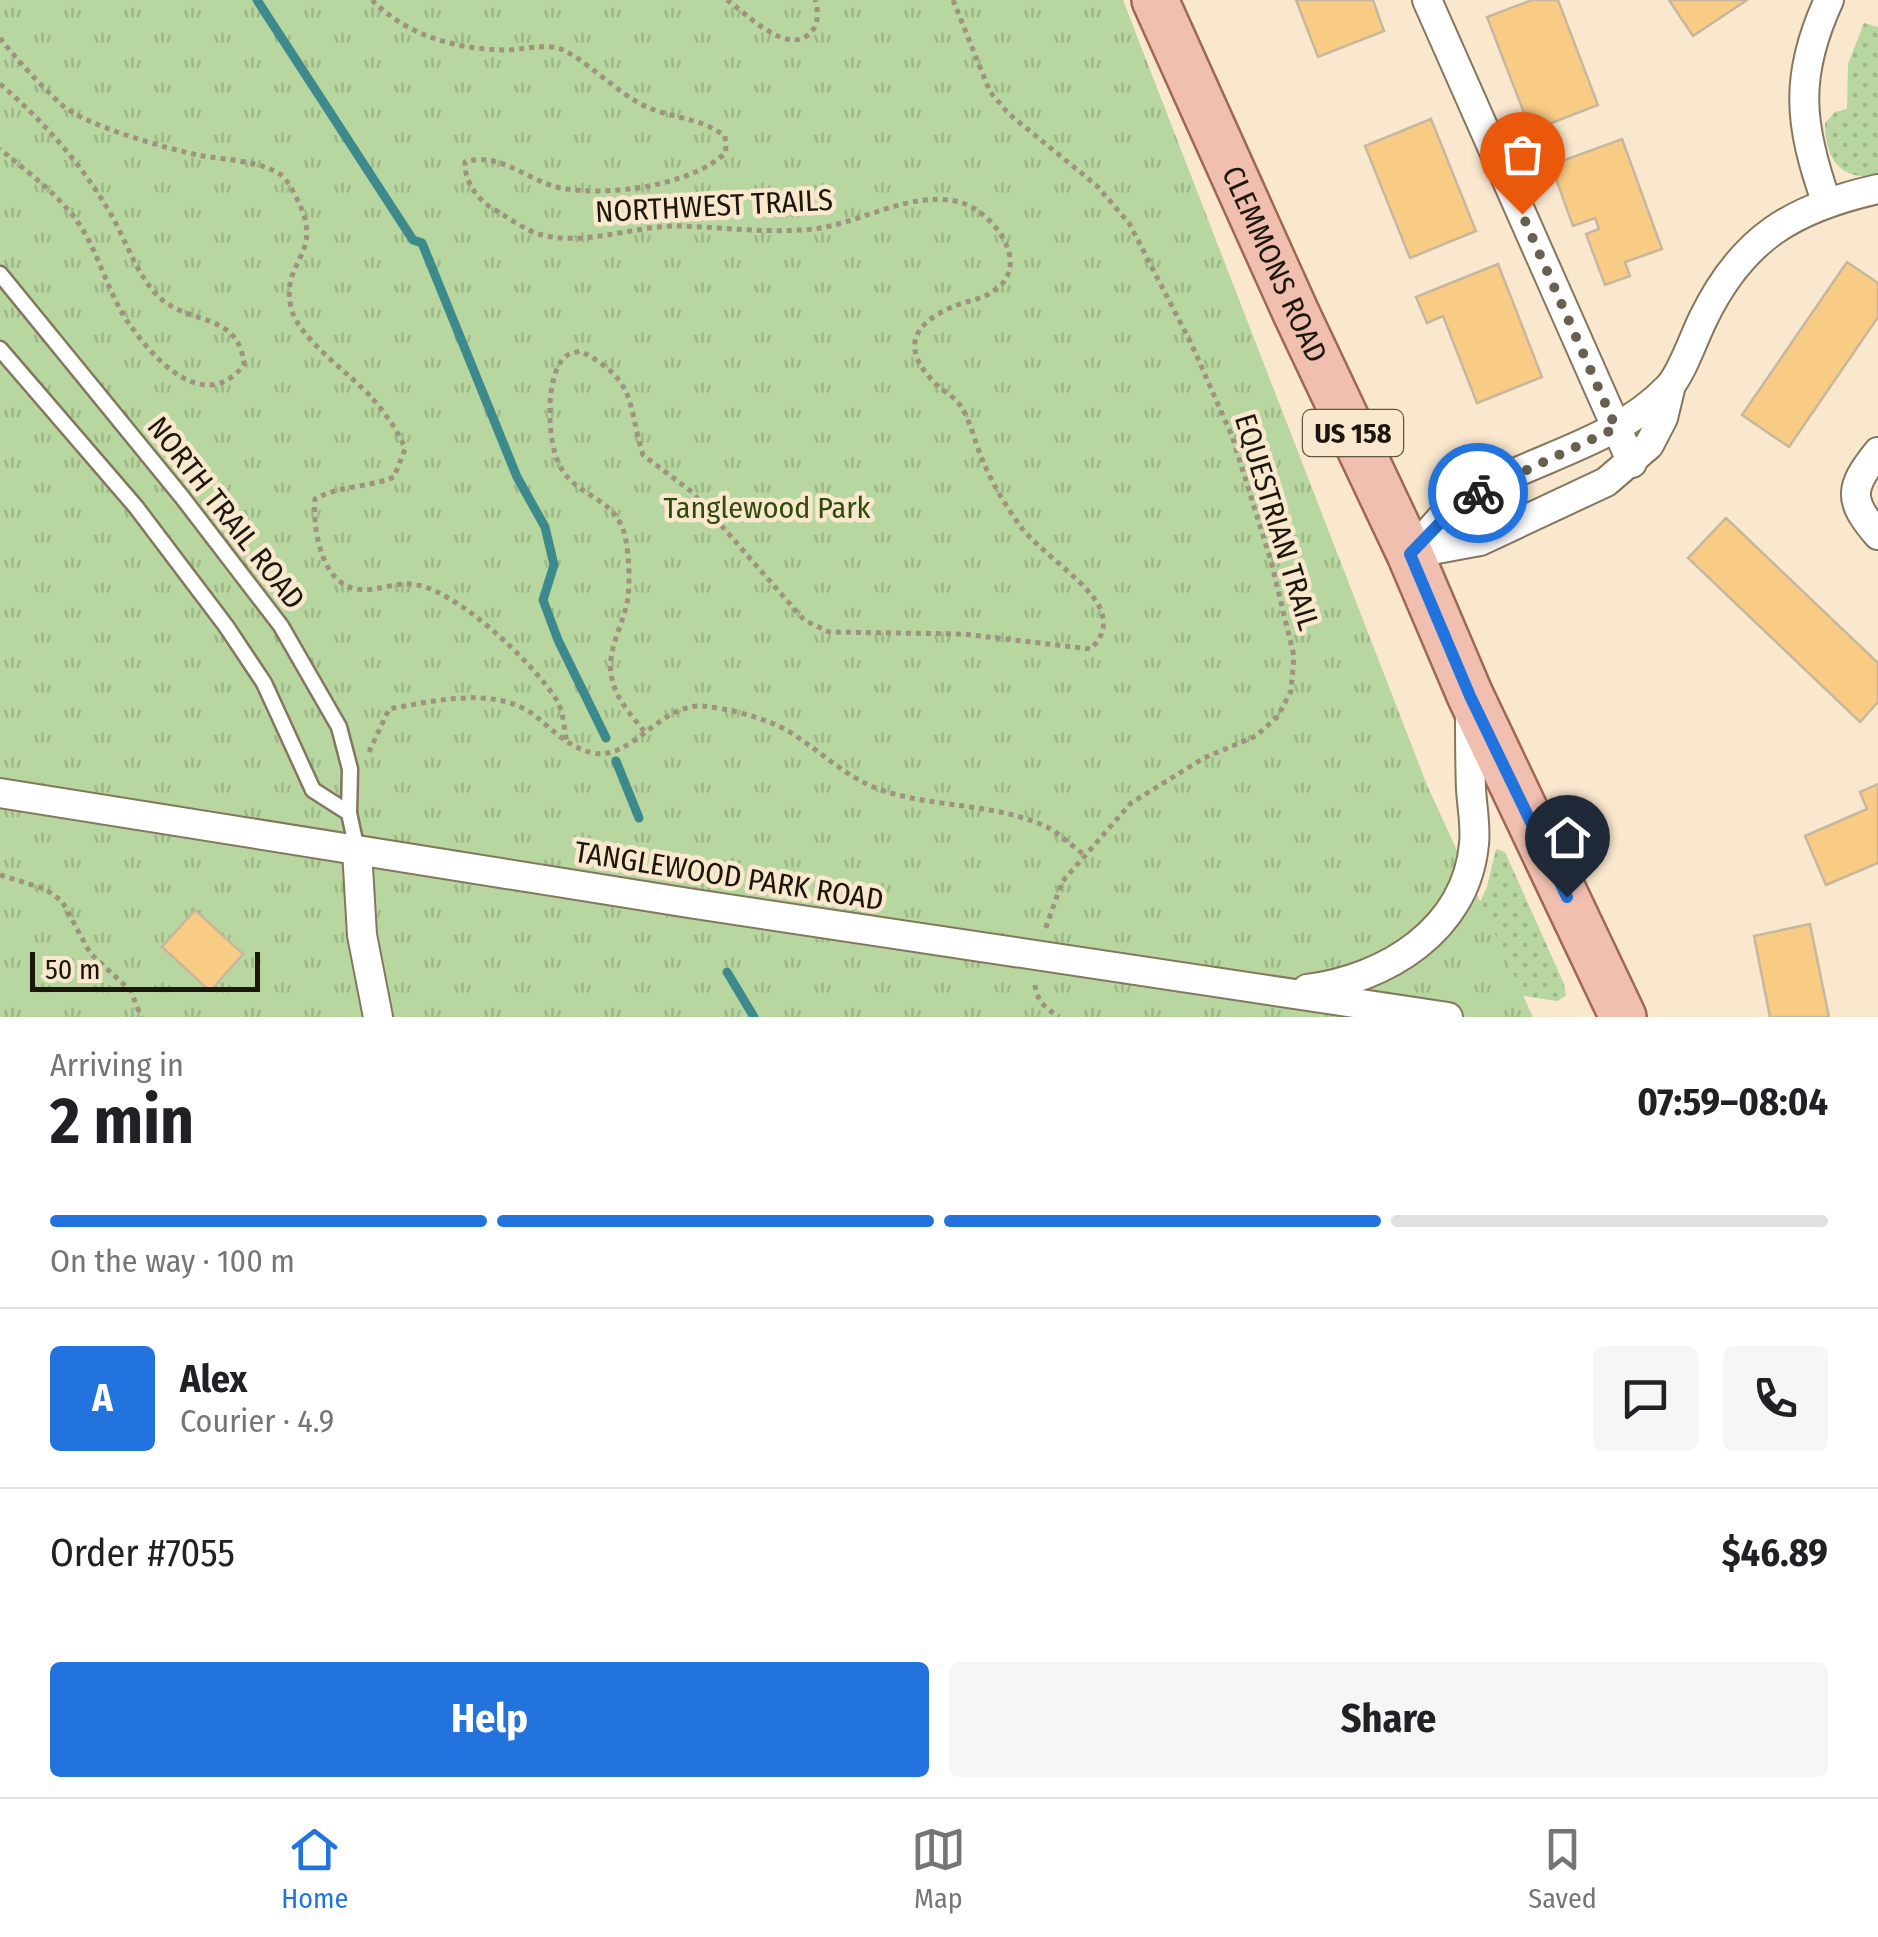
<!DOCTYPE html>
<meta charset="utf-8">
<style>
:root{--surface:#fff;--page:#f6f6f6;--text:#202124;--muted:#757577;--line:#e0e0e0;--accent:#2273dd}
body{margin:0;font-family:"Fira Sans Condensed",sans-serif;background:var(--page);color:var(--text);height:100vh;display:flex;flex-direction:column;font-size:38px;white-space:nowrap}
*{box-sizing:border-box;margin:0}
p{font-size:32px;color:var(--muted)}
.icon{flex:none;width:55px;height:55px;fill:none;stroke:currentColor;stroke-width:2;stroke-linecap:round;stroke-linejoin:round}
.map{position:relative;height:1017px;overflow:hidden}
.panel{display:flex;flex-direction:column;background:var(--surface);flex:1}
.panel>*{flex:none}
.scale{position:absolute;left:30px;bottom:25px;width:230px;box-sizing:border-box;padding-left:10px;border:5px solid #1c170d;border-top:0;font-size:28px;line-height:35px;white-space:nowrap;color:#1c170d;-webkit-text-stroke:8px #f9e8ce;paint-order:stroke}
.pin{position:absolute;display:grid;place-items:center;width:85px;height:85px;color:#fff;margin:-102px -42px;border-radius:50% 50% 50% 0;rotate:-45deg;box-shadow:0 0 10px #0007}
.pin .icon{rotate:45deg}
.courier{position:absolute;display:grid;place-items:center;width:100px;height:100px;margin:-50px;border:8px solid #2273dd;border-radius:50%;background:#fff;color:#222;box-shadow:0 2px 12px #0007}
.overview em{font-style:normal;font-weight:700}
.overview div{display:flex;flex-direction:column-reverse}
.overview{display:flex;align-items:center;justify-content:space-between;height:170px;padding:0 50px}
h1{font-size:65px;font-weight:700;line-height:75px}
.bar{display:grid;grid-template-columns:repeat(4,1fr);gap:15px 10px;align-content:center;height:120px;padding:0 50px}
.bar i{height:12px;border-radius:8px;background:var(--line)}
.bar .current{background:var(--accent)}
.bar p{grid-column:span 4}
.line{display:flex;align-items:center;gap:25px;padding:0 50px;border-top:2px solid var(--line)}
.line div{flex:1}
.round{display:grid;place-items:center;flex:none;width:105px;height:105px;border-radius:10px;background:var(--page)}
.primary-button{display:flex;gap:20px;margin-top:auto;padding:20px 50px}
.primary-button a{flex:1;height:115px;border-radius:10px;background:var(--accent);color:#fff;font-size:40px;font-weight:700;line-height:115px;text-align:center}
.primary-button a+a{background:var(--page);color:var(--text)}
.tabs{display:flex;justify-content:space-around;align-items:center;height:140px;border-top:2px solid var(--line);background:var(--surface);font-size:28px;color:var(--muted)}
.tabs a{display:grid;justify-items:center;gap:5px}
.tabs .current{color:var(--accent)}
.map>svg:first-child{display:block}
.grass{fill:url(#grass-dots)}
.park{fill:url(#park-tufts)}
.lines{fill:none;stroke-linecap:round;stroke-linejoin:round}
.stream{stroke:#3d8a8d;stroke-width:9}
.building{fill:#f8cc85;stroke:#c7b79e;stroke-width:2.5}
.service-casing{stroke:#85765e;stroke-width:19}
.minor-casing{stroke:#85765e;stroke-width:32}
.primary-casing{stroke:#a06853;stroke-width:50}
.path{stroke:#9f9380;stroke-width:5;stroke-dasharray:5 5;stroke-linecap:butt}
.service{stroke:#fff;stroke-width:14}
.minor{stroke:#fff;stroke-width:28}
.primary{stroke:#f1bfaf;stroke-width:45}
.done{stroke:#696051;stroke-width:10;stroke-dasharray:0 18}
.route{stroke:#2273dd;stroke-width:12}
.labels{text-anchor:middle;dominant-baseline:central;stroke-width:9;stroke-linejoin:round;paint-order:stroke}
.shield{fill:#f9e8ce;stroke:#5e5647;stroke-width:2.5}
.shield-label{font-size:28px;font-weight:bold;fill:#1c170d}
.street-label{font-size:30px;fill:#1c170d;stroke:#f9e8ce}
.park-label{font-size:30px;fill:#2f4b0c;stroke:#f9e8ce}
</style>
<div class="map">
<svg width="1878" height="1017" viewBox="0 0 1878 1017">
<defs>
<pattern id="grass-dots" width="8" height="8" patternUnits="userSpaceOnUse" patternTransform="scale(2.5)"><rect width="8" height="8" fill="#b8d69f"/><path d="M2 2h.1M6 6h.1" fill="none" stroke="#9eb788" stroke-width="1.8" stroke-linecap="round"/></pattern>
<pattern id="park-tufts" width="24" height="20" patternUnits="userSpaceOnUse" patternTransform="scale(2.5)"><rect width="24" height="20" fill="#b8d69f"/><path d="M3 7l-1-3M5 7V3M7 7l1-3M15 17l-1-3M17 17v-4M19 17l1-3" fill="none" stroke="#9eb788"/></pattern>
</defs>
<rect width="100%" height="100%" fill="#f9e8ce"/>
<g class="grass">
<path d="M1864,23l14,4v148c-38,7 -53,-17 -53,-52l10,-11 12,-3 1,-45z"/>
<path d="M1496,849l9,3 59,132 2,12 -9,5 -136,-21 50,-59 16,-34z"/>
</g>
<path class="park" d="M0,0h1123l304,785 106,232h-1533z"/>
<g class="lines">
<g class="stream">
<path d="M257,0l156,240 9,3 95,234 28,50 9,38 -11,35 15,40 48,98"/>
<path d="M616,761l23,57"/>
<path d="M727,972l27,45"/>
</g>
</g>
<g class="building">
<path d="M1296,0h77l11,31 -66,26z"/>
<path d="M1532,0h26l40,105 -67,26 -44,-114z"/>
<path d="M1669,0h78l-54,36z"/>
<path d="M1431,119l45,112 -66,27 -45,-112z"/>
<path d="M1622,139l40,110 -37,13 5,14 -25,9 -19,-51 13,-5 -4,-11 -22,8 -22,-61z"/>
<path d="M1847,262l31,21v34l-89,130 -47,-32z"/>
<path d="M1498,264l44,113 -65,26 -34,-87 -16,7 -11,-26z"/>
<path d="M1726,518l152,145v39l-18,20 -172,-164z"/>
<path d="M1878,784v79l-52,22 -21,-49 62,-27 -7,-17z"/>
<path d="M195,910l48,44 -33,37 -48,-44z"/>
<path d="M1810,924l19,93h-59l-16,-81z"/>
</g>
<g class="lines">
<g class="service-casing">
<g id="service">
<path d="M0,274l182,223 99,129 58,101 11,42 -1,44 8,37"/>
<path d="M0,349l136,158 90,119 38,57 49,107 36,23"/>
</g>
</g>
<g class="minor-casing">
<g id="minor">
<path d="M1427,0l205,463"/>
<path d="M1826,201c-27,-77 -32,-125 3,-201"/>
<path d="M1878,452c-29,36 -30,48 0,83"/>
<path d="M1410,554c16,-17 33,-42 53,-54 66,-42 151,-55 206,-113 13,-14 25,-50 34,-68 39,-81 90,-111 175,-130"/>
<path d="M1410,554l70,-13 126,-59 43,-37 14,-27 8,-33"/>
<path d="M0,793l695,111 753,113"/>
<path d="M357,850l5,85 16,82"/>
<path d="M1307,989c79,-10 159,-59 167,-145 2,-18 -2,-37 -3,-55 -1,-25 -1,-51 -1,-77"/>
</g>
</g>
<g class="primary-casing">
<g id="primary">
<path id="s1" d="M1155,0l141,313 114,241 60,141 153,322"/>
</g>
</g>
<g class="path">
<path d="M372,0c34,35 83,49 132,50 17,0 37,-6 54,-2 22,6 62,48 89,59 27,12 52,10 78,29l1,16c-33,34 -120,45 -165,36 -34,-7 -61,-37 -96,-26 -1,19 13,39 30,48 14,8 31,21 47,25 44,11 91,-9 136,-9 45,1 91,8 136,3 46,-6 94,-37 141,-28 35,6 79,62 40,89 -10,8 -23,10 -35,14 -47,17 -62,44 -23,81 7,7 18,12 23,20 11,16 15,39 23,56 9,22 24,47 38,66 19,25 67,55 79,81 7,17 3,28 -9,41l-128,-15 -134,-2 -25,-12 -112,-128 -49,-37c-16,-53 -6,-75 -63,-104 -5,2 -10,2 -14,5 -22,18 -19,87 -6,110 17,33 55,29 65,70 4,18 5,44 3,62 -4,26 -23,54 -16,81 4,20 20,37 32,52"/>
<path d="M727,0c19,13 62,59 85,31 7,-8 6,-21 3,-31"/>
<path d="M953,0l37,92 19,22 87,71 33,38 62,120 41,93 39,125 23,95 -3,35 -13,25 -22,20 -52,22 -73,45 -69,79 -17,48"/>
<path d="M0,38c18,23 40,47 62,67 24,21 103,43 136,50 26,5 59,5 82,19 7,5 13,17 17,25 29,56 -17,61 -6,108 6,31 60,67 81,91 13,15 26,32 33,51l-11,28c-26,11 -54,8 -79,22 -2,27 4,68 27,84 22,15 44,0 67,1 44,1 124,79 147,115 8,12 8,31 11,44"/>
<path d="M0,84c41,35 78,76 106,122 18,28 27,62 49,87 30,34 85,17 89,72 -39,49 -88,-3 -114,-40 -24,-33 -31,-76 -56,-108 -20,-26 -49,-47 -74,-68"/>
<path d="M369,752l20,-43c44,-8 101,-22 141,3 21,15 36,35 63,41 38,8 66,-48 108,-47 27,2 64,12 87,25 33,20 59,48 96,60 53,17 112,12 163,36 13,7 25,19 36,27"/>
<path d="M0,875l45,14 17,12 28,52 41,38 10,26"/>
<path d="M1035,985c2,17 11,23 24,32"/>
</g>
<use href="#service" class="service"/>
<use href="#minor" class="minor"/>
<use href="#primary" class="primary"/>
</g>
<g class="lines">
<path class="done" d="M1478,493l138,-65 -94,-214"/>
<path class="route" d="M1478,493l-17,8 -51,53 60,142 97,201"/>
</g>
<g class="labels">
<rect class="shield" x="1303" y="410" width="100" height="46" rx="8"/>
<g class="shield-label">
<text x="1353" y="433">US 158</text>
</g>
<g class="street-label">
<text transform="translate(714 206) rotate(-3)">NORTHWEST TRAILS</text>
<text stroke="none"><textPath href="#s1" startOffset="290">CLEMMONS ROAD</textPath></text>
<text transform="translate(226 513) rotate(52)">NORTH TRAIL ROAD</text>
<text transform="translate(1277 522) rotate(73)">EQUESTRIAN TRAIL</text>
<text transform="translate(729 876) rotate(9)">TANGLEWOOD PARK ROAD</text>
</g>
<g class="park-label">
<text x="767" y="508">Tanglewood Park</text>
</g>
</g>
</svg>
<div class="scale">50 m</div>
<div class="pin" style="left:1522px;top:214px;background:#ea580c"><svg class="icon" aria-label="bag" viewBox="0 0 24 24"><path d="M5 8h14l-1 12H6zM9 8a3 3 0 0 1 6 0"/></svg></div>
<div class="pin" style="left:1567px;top:897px;background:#1f2937"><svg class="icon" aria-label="home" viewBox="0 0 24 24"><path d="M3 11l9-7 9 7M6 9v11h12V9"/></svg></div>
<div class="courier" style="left:1478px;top:493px"><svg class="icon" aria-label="bike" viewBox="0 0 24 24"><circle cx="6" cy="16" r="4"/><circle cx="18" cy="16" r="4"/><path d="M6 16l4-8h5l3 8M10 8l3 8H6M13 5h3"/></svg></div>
</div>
<section class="panel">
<div class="overview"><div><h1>2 min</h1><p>Arriving in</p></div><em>07:59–08:04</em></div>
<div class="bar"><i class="current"></i><i class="current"></i><i class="current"></i><i></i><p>On the way · 100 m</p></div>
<div class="line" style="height:180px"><b class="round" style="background:var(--accent);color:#fff">A</b><div><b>Alex</b><p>Courier · 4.9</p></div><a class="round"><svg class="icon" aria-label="chat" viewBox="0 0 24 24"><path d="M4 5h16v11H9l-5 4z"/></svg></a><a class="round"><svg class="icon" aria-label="phone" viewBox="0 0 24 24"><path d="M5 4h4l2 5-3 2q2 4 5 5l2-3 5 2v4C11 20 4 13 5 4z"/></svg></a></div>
<div class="line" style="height:130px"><div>Order #7055</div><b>$46.89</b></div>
<div class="primary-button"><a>Help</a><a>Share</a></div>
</section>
<nav class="tabs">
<a class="current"><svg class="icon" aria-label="home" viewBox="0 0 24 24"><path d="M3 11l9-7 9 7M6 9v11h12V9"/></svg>Home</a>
<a><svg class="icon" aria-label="map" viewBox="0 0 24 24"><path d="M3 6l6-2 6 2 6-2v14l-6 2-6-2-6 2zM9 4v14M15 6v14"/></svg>Map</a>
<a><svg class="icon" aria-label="saved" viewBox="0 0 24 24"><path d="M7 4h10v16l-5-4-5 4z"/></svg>Saved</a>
</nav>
